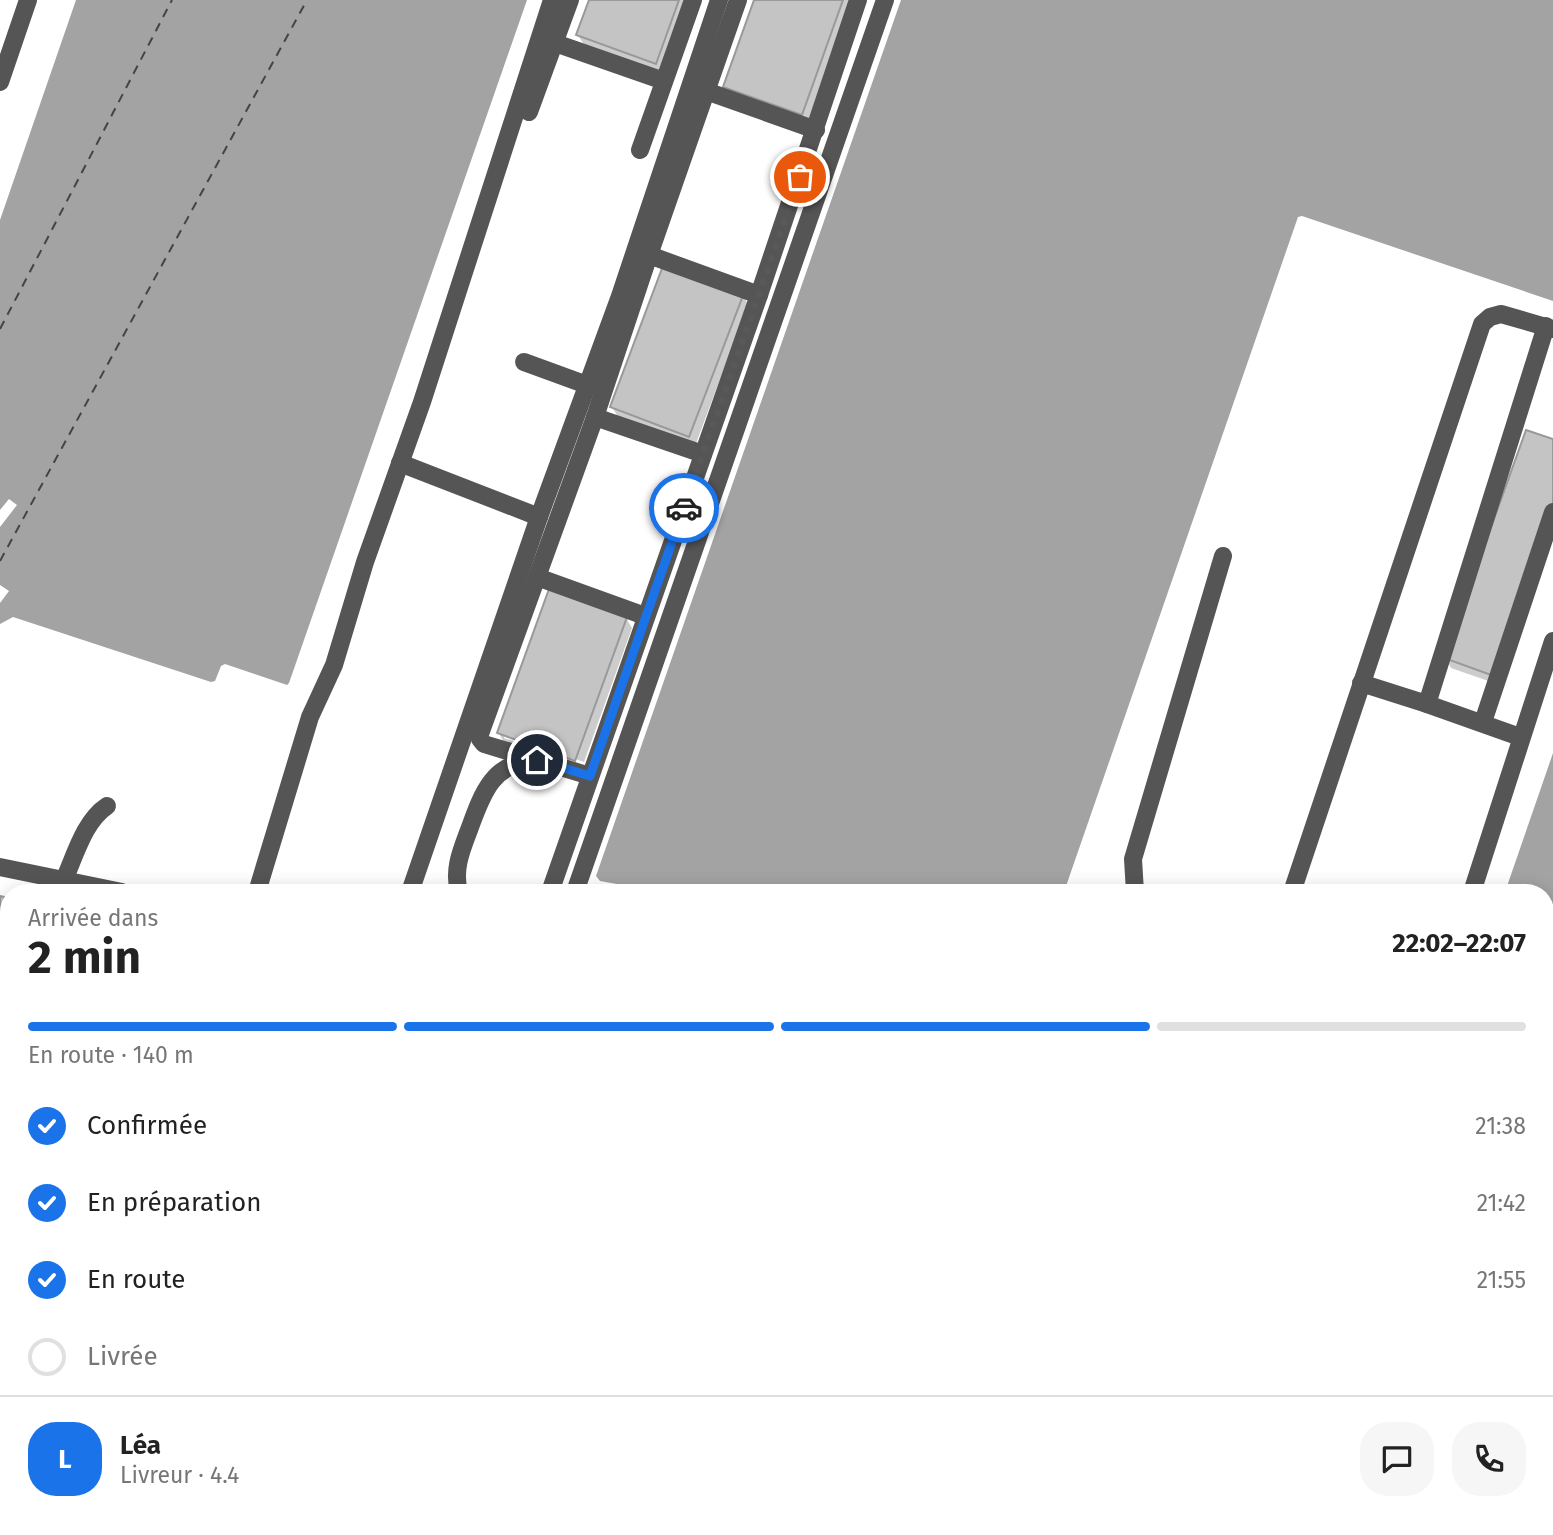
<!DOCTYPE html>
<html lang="fr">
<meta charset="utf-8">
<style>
:root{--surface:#fff;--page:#f6f6f6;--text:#222;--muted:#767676;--line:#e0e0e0;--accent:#1a73e8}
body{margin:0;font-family:"Fira Sans",sans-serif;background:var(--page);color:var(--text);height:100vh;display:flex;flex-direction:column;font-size:26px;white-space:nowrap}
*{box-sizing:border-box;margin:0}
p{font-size:23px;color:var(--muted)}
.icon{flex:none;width:38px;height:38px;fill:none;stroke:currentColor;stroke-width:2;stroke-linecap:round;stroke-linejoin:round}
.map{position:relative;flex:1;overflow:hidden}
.panel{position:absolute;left:0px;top:884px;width:1554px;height:653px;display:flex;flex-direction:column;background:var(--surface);border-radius:28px 28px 0 0;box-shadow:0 4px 18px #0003}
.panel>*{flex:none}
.pin{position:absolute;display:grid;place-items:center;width:60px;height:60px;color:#fff;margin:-30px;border:4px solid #fff;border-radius:50%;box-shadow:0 2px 7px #0007}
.courier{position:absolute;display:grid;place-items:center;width:70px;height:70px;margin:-35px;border:5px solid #1a73e8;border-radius:50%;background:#fff;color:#222;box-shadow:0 2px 9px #0007}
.headline em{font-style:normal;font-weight:700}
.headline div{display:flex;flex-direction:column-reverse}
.headline{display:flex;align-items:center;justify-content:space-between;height:119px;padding:0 28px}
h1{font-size:46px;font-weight:700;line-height:52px}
.bar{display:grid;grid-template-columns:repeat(4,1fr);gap:10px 7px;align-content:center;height:84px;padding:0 28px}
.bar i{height:9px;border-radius:5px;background:var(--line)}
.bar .selected{background:var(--accent)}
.bar p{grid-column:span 4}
.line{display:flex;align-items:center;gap:18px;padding:0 28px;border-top:2px solid var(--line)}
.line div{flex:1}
.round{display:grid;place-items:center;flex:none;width:74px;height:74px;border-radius:28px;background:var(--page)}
ol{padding:0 28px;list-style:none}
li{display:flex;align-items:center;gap:21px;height:77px}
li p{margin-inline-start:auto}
li .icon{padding:7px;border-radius:50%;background:var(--accent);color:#fff;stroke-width:4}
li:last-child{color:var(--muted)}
li i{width:38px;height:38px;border:4px solid var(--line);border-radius:50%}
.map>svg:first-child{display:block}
.water{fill:#a3a3a3}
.shadow{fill:#0003}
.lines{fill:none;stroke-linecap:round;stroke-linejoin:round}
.ferry{stroke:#444;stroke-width:2;stroke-dasharray:9 7;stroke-linecap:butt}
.building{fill:#c4c4c4;stroke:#999;stroke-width:2}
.minor{stroke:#555;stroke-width:18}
.done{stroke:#595959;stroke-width:7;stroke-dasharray:0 12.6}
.route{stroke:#1a73e8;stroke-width:9}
</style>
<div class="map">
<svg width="1553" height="1535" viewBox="0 0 1553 1535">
<rect width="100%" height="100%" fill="#fff"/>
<g class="water">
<path d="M76,0h451l-238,683 -2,2 -62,-21 -4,2 -6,15 -4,1 -198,-65 -13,7v-21l9,-12 -9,-6v-58l17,-22 -8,-6 -9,11v-290z"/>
<path d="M901,0h652v301l-251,-85 -4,1 -234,675h-403l-61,-11 -4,-5z"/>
<path d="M1553,753v312l-8,-1v-172h-40z"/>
</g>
<g class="shadow">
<path d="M591,0h97l-27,73 -77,-28 -6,-10z"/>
<path d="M756,0h96l-45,124 -76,-27 -6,-10z"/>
<path d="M742,294l6,10 -53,142 -77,-29 -6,-10z"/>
<path d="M1553,441l-56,243 -46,-16 -5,-10z"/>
<path d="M626,618l6,10 -48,134 -80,-28v4l79,27 -79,-22 -5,-10z"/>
<path d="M0,898l9,1v68l-9,-2z"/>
<path d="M0,1032l9,2v138l-2,-4 -2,7 -5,-1z"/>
<path d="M1545,1222l6,1 2,3 -5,30 -3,-1z"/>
<path d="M1545,1320l8,1v38l-8,-1z"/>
<path d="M424,1528h40l-5,7h-39z"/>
<path d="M502,1528h48l-4,7h-48z"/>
<path d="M624,1528h76l-5,7h-59z"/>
<path d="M1213,1528h104l-2,7h-104z"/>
</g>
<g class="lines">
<g class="ferry">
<path d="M0,329l172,-329"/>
<path d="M0,561l307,-561"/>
</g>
</g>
<g class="building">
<path d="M589,0h90l-23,64 -80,-29z"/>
<path d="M754,0h89l-41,115 -79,-28z"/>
<path d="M664,263l80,30 -55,144 -79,-30z"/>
<path d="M1526,430l27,9v65l-62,171 -47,-17z"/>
<path d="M549,589l78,28 -52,144 -78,-28z"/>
<path d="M0,896l9,2v61l-9,-2z"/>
<path d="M0,1030l9,2v41l-9,-2z"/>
<path d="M0,1071l9,2v47l-9,46z"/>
<path d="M9,1138v26l-5,2z"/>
<path d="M1545,1220l7,2 -6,30h-1z"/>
<path d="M1545,1318l8,1v34l-8,-1z"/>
<path d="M352,1528h40l10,7h-42z"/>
<path d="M422,1528h30l-5,7h-29z"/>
<path d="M500,1528h42l-4,7h-42z"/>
<path d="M557,1528h11l11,7h-31z"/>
<path d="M1211,1528h98l-2,7h-98z"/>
</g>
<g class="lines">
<g class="minor">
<path d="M555,43l109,38"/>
<path d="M0,82l28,-82"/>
<path d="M706,91l110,39"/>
<path d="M529,112l41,-112"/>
<path d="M640,150l53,-150"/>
<path d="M649,255l110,40"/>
<path d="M524,362l63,23"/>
<path d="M595,417l108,37"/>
<path d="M400,463l139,54"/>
<path d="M537,577l108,39"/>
<path d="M1361,683l66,21"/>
<path d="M1483,722l70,-210"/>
<path d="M1520,737l-93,-33 119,-378"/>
<path d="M590,776l-106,-32 -4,-5v-5l115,-317 54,-162 89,-255"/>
<path d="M0,867l122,25"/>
<path d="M64,880c11,-24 20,-59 43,-74"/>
<path d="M257,892l53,-175 24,-52 31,-103 57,-160 130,-402"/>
<path d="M410,892l129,-375 81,-221 99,-296"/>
<path d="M459,892c-6,-22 2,-41 10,-62 11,-30 24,-73 65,-65"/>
<path d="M550,892l209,-597 99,-295"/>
<path d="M575,892l310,-892"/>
<path d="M1135,892l-2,-33 90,-303"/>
<path d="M1292,892l190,-568 8,-7 11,-3 52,15"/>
<path d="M1472,892l81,-251"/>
<path d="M0,1001l9,1"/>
<path d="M1545,1088l8,1"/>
<path d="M0,1185l9,-4"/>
<path d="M1545,1207l8,1"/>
<path d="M1545,1286l8,2"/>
<path d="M1545,1300l8,2"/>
<path d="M0,1357l9,-4"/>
<path d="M0,1390l9,2"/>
<path d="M0,1475l9,-1"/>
<path d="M25,1528l1,7"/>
<path d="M220,1528v7"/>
<path d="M588,1528l11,7"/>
<path d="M844,1528l11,7"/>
<path d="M248,1535l87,-2"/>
<path d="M464,1535l4,-7"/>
<path d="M665,1535l4,-7"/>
<path d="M887,1535l4,-7"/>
<path d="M1162,1535l1,-7"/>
<path d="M1342,1535l3,-7"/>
<path d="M1548,1535l5,-9"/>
</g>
</g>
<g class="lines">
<path class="done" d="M684,508l116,-331"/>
<path class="route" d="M537,760l53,16 94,-268"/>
</g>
</svg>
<div class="pin" style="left:800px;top:177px;background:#ea580c"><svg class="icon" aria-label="bag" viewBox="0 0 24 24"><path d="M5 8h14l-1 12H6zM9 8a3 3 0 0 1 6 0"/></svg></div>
<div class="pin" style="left:537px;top:760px;background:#1f2937"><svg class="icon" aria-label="home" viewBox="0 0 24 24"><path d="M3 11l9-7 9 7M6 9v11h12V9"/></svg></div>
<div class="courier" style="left:684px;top:508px"><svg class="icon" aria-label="car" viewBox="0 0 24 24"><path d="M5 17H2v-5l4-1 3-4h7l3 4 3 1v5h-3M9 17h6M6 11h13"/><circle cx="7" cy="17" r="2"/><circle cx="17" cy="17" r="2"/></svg></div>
<section class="panel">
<div class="headline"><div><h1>2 min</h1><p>Arrivée dans</p></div><em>22:02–22:07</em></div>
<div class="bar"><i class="selected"></i><i class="selected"></i><i class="selected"></i><i></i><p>En route · 140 m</p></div>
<ol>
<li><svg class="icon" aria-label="check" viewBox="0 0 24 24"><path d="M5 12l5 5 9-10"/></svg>Confirmée<p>21:38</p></li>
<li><svg class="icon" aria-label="check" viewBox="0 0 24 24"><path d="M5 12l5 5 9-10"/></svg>En préparation<p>21:42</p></li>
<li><svg class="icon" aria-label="check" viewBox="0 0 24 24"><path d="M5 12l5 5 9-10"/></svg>En route<p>21:55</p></li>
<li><i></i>Livrée</li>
</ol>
<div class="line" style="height:126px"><b class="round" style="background:var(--accent);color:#fff">L</b><div><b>Léa</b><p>Livreur · 4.4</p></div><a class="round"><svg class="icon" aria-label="chat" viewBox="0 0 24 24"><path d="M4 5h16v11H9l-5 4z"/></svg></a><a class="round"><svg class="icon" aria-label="phone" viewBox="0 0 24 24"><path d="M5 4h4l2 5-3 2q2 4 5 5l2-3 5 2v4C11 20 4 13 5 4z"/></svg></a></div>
</section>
</div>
